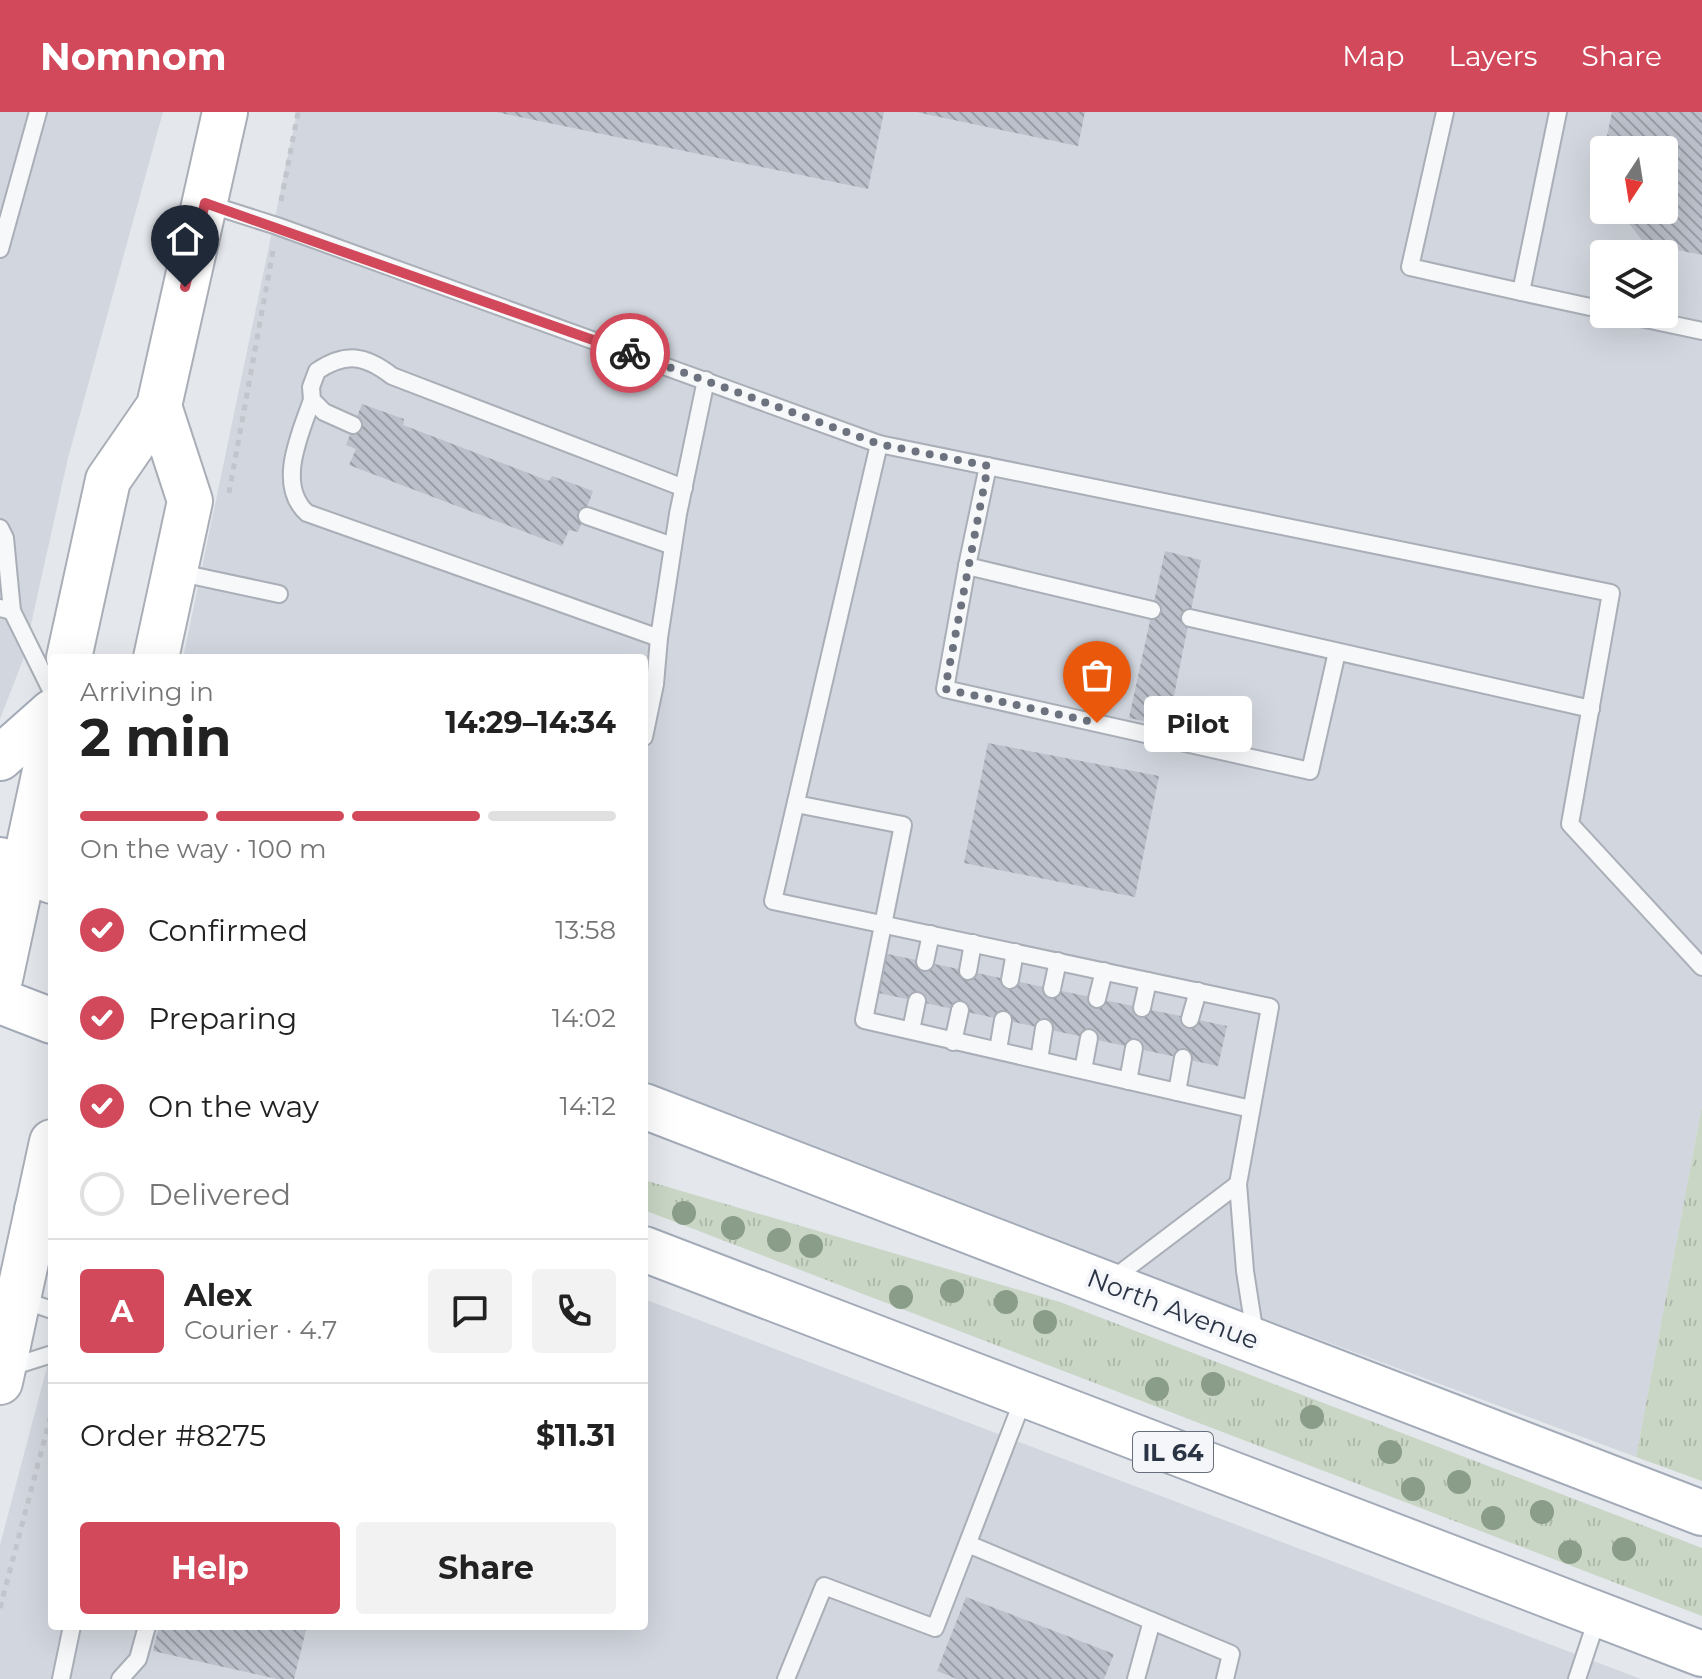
<!DOCTYPE html>
<meta charset="utf-8">
<style>
:root{--surface:#fff;--page:#f2f2f2;--text:#222;--muted:#767676;--line:#e0e0e0;--accent:#d1495b}
body{margin:0;font-family:Montserrat,sans-serif;background:var(--page);color:var(--text);height:100vh;display:flex;flex-direction:column;font-size:30px;white-space:nowrap}
*{box-sizing:border-box;margin:0}
p{font-size:26px;color:var(--muted)}
.icon{flex:none;width:44px;height:44px;fill:none;stroke:currentColor;stroke-width:2;stroke-linecap:round;stroke-linejoin:round}
.map{position:relative;flex:1;overflow:hidden}
.drawer{position:absolute;left:48px;top:542px;width:600px;height:976px;display:flex;flex-direction:column;background:var(--surface);border-radius:8px;box-shadow:0 8px 32px #0002}
.drawer>*{flex:none}
.needle{width:52px;rotate:192deg}
.buttons{position:absolute;left:1590px;top:24px;display:grid;gap:16px}
.buttons a{display:grid;place-items:center;width:88px;height:88px;border-radius:8px;background:var(--surface);box-shadow:0 8px 32px #0002;font-size:40px}
.pin{position:absolute;display:grid;place-items:center;width:68px;height:68px;color:#fff;margin:-82px -34px;border-radius:50% 50% 50% 0;rotate:-45deg;box-shadow:0 0 8px #0007}
.pin .icon{rotate:45deg}
.courier{position:absolute;display:grid;place-items:center;width:80px;height:80px;margin:-40px;border:6px solid #d1495b;border-radius:50%;background:#fff;color:#222;box-shadow:0 2px 10px #0007}
.bubble{position:absolute;height:56px;border-radius:8px;background:var(--surface);box-shadow:0 8px 32px #0002;font-size:26px;font-weight:700;line-height:56px;text-align:center}
.overview em{font-style:normal;font-weight:700}
.overview div{display:flex;flex-direction:column-reverse}
.overview{display:flex;align-items:center;justify-content:space-between;height:136px;padding:0 32px}
h1{font-size:52px;font-weight:700;line-height:60px}
.bar{display:grid;grid-template-columns:repeat(4,1fr);gap:12px 8px;align-content:center;height:96px;padding:0 32px}
.bar i{height:10px;border-radius:6px;background:var(--line)}
.bar .selected{background:var(--accent)}
.bar p{grid-column:span 4}
.line{display:flex;align-items:center;gap:20px;padding:0 32px;border-top:2px solid var(--line)}
.line div{flex:1}
.round{display:grid;place-items:center;flex:none;width:84px;height:84px;border-radius:8px;background:var(--page)}
ol{padding:0 32px;list-style:none}
li{display:flex;align-items:center;gap:24px;height:88px}
li p{margin-inline-start:auto}
li .icon{padding:8px;border-radius:50%;background:var(--accent);color:#fff;stroke-width:4}
li:last-child{color:var(--muted)}
li i{width:44px;height:44px;border:4px solid var(--line);border-radius:50%}
.action{display:flex;gap:16px;margin-top:auto;padding:16px 32px}
.action a{flex:1;height:92px;border-radius:8px;background:var(--accent);color:#fff;font-size:32px;font-weight:700;line-height:92px;text-align:center}
.action a+a{background:var(--page);color:var(--text)}
header{display:flex;align-items:center;gap:48px;box-sizing:border-box;height:112px;padding:0 40px;background:var(--accent);color:#fff}
header strong{font-size:38px}
nav{display:flex;gap:44px;margin-inline-start:auto;font-size:28px}
.map>svg:first-child{display:block}
.built{fill:#d2d6de;fill-rule:evenodd}
.grass{fill:url(#grass-tufts)}
.building{fill:url(#building-back-hatch)}
.lines{fill:none;stroke-linecap:round;stroke-linejoin:round}
.lane-casing{stroke:#a9aeb7;stroke-width:20}
.secondary-casing{stroke:#a9aeb7;stroke-width:48}
.primary-casing{stroke:#a3abb8;stroke-width:48}
.path{stroke:#c2c5cb;stroke-width:5;stroke-dasharray:6 6;stroke-linecap:butt}
.lane{stroke:#f7f8fa;stroke-width:16}
.secondary{stroke:#fff;stroke-width:44}
.primary{stroke:#fff;stroke-width:44}
.tree{fill:#899d89}
.done{stroke:#6c737f;stroke-width:8;stroke-dasharray:0 14.4}
.route{stroke:#d1495b;stroke-width:10}
.labels{text-anchor:middle;dominant-baseline:central;stroke-width:8;stroke-linejoin:round;paint-order:stroke}
.shield{fill:#f4f6f9;stroke:#676e7b;stroke-width:2}
.shield-label{font-size:24px;font-weight:bold;fill:#2b3445}
.street-label{font-size:26px;fill:#2b3445;stroke:#f4f6f9}
</style>
<header>
<strong>Nomnom</strong>
<nav><a>Map</a><a>Layers</a><a>Share</a></nav>
</header>
<div class="map">
<svg width="1702" height="1567" viewBox="0 0 1702 1567">
<defs>
<pattern id="grass-tufts" width="24" height="20" patternUnits="userSpaceOnUse" patternTransform="scale(2)"><rect width="24" height="20" fill="#c9d6c5"/><path d="M3 7l-1-3M5 7V3M7 7l1-3M15 17l-1-3M17 17v-4M19 17l1-3" fill="none" stroke="#adb8ab"/></pattern>
<pattern id="building-back-hatch" width="6" height="6" patternUnits="userSpaceOnUse" patternTransform="scale(2)"><rect width="6" height="6" fill="#bbc0ca"/><path d="M-1 5l2 2M0 0l6 6M5-1l2 2" fill="none" stroke="#989da6"/></pattern>
</defs>
<rect width="100%" height="100%" fill="#e4e7ec"/>
<g class="built">
<path d="M0,0h163l-95,346 -45,202 -23,59z"/>
<path d="M297,0h1405v994l-66,351 -992,-369v-430h-461zM1604,38h60v60h-60zM1604,142h60v60h-60z"/>
<path d="M644,1187l997,380h-1641v-134l52,-197v278h592z"/>
</g>
<g class="grass">
<path d="M1702,994v375l-66,-24z"/>
<path d="M644,1068l416,122 642,246v68l-1058,-406z"/>
</g>
<g class="building">
<path d="M496,0h388l-16,77z"/>
<path d="M916,0h169l-7,34z"/>
<path d="M1612,0h90v143l-58,-12 -25,-33h45v-60h-60z"/>
<path d="M362,292l42,15 -1,6 146,56 3,-5 41,15 -15,41 -9,-2 -7,16 -213,-81 7,-16 -10,-4z"/>
<path d="M1165,439l36,9 -33,166 -39,-8z"/>
<path d="M988,631l171,33 -24,121 -171,-34z"/>
<path d="M883,841l344,73 -9,40 -344,-74z"/>
<path d="M966,1485l148,57 -10,25h-147l-20,-8z"/>
<path d="M159,1514h148l-13,53h-17l-124,-28z"/>
</g>
<g class="lines">
<g class="lane-casing">
<g id="lane">
<path d="M1445,0l-35,155 111,25"/>
<path d="M1558,0l-37,180 83,18"/>
<path d="M208,92l69,22 602,218 -106,457 497,106 -32,177"/>
<path d="M0,137l38,-137"/>
<path d="M1622,202l80,17"/>
<path d="M312,288c-12,34 -36,85 -5,113l352,125 19,-124 28,-134"/>
<path d="M353,313l-29,-13 -12,-12 -1,-13 6,-16c29,-19 48,-16 75,5l292,112"/>
<path d="M879,332l732,149 -41,231 132,143"/>
<path d="M988,354l-21,100 185,44"/>
<path d="M587,404l86,30"/>
<path d="M0,416l5,10 7,73"/>
<path d="M967,454l-22,123 365,82 27,-119"/>
<path d="M176,460l103,22"/>
<path d="M0,496l12,3 40,81"/>
<path d="M1190,506l401,91"/>
<path d="M644,625l11,-53 4,-46"/>
<path d="M796,692l107,21 -39,195 387,89"/>
<path d="M925,850l6,-28"/>
<path d="M968,859l5,-28"/>
<path d="M1010,868l5,-28"/>
<path d="M1052,877l6,-28"/>
<path d="M1097,887l7,-28"/>
<path d="M1142,896l6,-27"/>
<path d="M1190,907l8,-28"/>
<path d="M911,918l6,-29"/>
<path d="M953,930l7,-32"/>
<path d="M998,938l5,-30"/>
<path d="M1039,948l5,-32"/>
<path d="M1083,958l6,-32"/>
<path d="M1128,969l6,-33"/>
<path d="M1177,980l6,-34"/>
<path d="M1110,1169l128,-97 7,87 10,64"/>
<path d="M20,1187l32,11"/>
<path d="M8,1256l44,-14"/>
<path d="M968,1432l263,110 -6,25"/>
<path d="M61,1567l11,-53"/>
<path d="M120,1567l18,-20 9,-33"/>
<path d="M786,1567l38,-93 111,42 89,-231"/>
<path d="M1136,1567l16,-58"/>
<path d="M1577,1567l21,-63"/>
</g>
</g>
<g class="secondary-casing">
<g id="secondary">
<path d="M69,546l39,-178 51,-74 66,-294"/>
<path d="M156,546l34,-157 -31,-95"/>
<path d="M0,867l52,-241"/>
<path d="M0,1270l52,-240"/>
</g>
</g>
<g class="primary-casing">
<g id="primary">
<path d="M0,646l52,-46"/>
<path d="M0,748l52,21"/>
<path d="M0,889l52,20"/>
<path d="M644,994l1058,407"/>
<path d="M37,1098l15,-9"/>
<path d="M644,1137l1058,405"/>
</g>
</g>
<g class="path">
<path d="M281,89l17,-89"/>
<path d="M229,381l44,-242"/>
<path d="M0,1496l52,-197"/>
</g>
<use href="#lane" class="lane"/>
<use href="#secondary" class="secondary"/>
<use href="#primary" class="primary"/>
</g>
<g class="tree">
<circle cx="684" cy="1101" r="12"/>
<circle cx="733" cy="1116" r="12"/>
<circle cx="779" cy="1128" r="12"/>
<circle cx="811" cy="1134" r="12"/>
<circle cx="952" cy="1179" r="12"/>
<circle cx="901" cy="1185" r="12"/>
<circle cx="1006" cy="1190" r="12"/>
<circle cx="1045" cy="1210" r="12"/>
<circle cx="1213" cy="1272" r="12"/>
<circle cx="1157" cy="1277" r="12"/>
<circle cx="1312" cy="1305" r="12"/>
<circle cx="1390" cy="1340" r="12"/>
<circle cx="1459" cy="1370" r="12"/>
<circle cx="1413" cy="1377" r="12"/>
<circle cx="1542" cy="1400" r="12"/>
<circle cx="1493" cy="1406" r="12"/>
<circle cx="1624" cy="1437" r="12"/>
<circle cx="1570" cy="1440" r="12"/>
</g>
<g class="lines">
<path class="done" d="M630,241l249,91 109,22 -43,223 152,34"/>
<path class="route" d="M185,175l20,-84 425,150"/>
</g>
<g class="labels">
<rect class="shield" x="1133" y="1320" width="80" height="40" rx="6"/>
<g class="shield-label">
<text x="1173" y="1340">IL 64</text>
</g>
<g class="street-label">
<text transform="translate(1173 1197) rotate(21)">North Avenue</text>
</g>
</g>
</svg>
<div class="buttons">
<a><svg class="needle" viewBox="-14 -14 28 28"><path d="M0-13l5 13h-10z" fill="#e53935"/><path d="M0 13l5-13h-10z" fill="#767676"/></svg></a>
<a><svg class="icon" aria-label="layers" viewBox="0 0 24 24"><path d="M12 4l9 5-9 5-9-5zM3 14l9 5 9-5"/></svg></a>
</div>
<div class="pin" style="left:1097px;top:611px;background:#ea580c"><svg class="icon" aria-label="bag" viewBox="0 0 24 24"><path d="M5 8h14l-1 12H6zM9 8a3 3 0 0 1 6 0"/></svg></div>
<div class="pin" style="left:185px;top:175px;background:#1f2937"><svg class="icon" aria-label="home" viewBox="0 0 24 24"><path d="M3 11l9-7 9 7M6 9v11h12V9"/></svg></div>
<div class="courier" style="left:630px;top:241px"><svg class="icon" aria-label="bike" viewBox="0 0 24 24"><circle cx="6" cy="16" r="4"/><circle cx="18" cy="16" r="4"/><path d="M6 16l4-8h5l3 8M10 8l3 8H6M13 5h3"/></svg></div>
<div class="bubble" style="left:1144px;top:584px;width:108px">Pilot</div>
<section class="drawer">
<div class="overview"><div><h1>2 min</h1><p>Arriving in</p></div><em>14:29–14:34</em></div>
<div class="bar"><i class="selected"></i><i class="selected"></i><i class="selected"></i><i></i><p>On the way · 100 m</p></div>
<ol>
<li><svg class="icon" aria-label="check" viewBox="0 0 24 24"><path d="M5 12l5 5 9-10"/></svg>Confirmed<p>13:58</p></li>
<li><svg class="icon" aria-label="check" viewBox="0 0 24 24"><path d="M5 12l5 5 9-10"/></svg>Preparing<p>14:02</p></li>
<li><svg class="icon" aria-label="check" viewBox="0 0 24 24"><path d="M5 12l5 5 9-10"/></svg>On the way<p>14:12</p></li>
<li><i></i>Delivered</li>
</ol>
<div class="line" style="height:144px"><b class="round" style="background:var(--accent);color:#fff">A</b><div><b>Alex</b><p>Courier · 4.7</p></div><a class="round"><svg class="icon" aria-label="chat" viewBox="0 0 24 24"><path d="M4 5h16v11H9l-5 4z"/></svg></a><a class="round"><svg class="icon" aria-label="phone" viewBox="0 0 24 24"><path d="M5 4h4l2 5-3 2q2 4 5 5l2-3 5 2v4C11 20 4 13 5 4z"/></svg></a></div>
<div class="line" style="height:104px"><div>Order #8275</div><b>$11.31</b></div>
<div class="action"><a>Help</a><a>Share</a></div>
</section>
</div>
